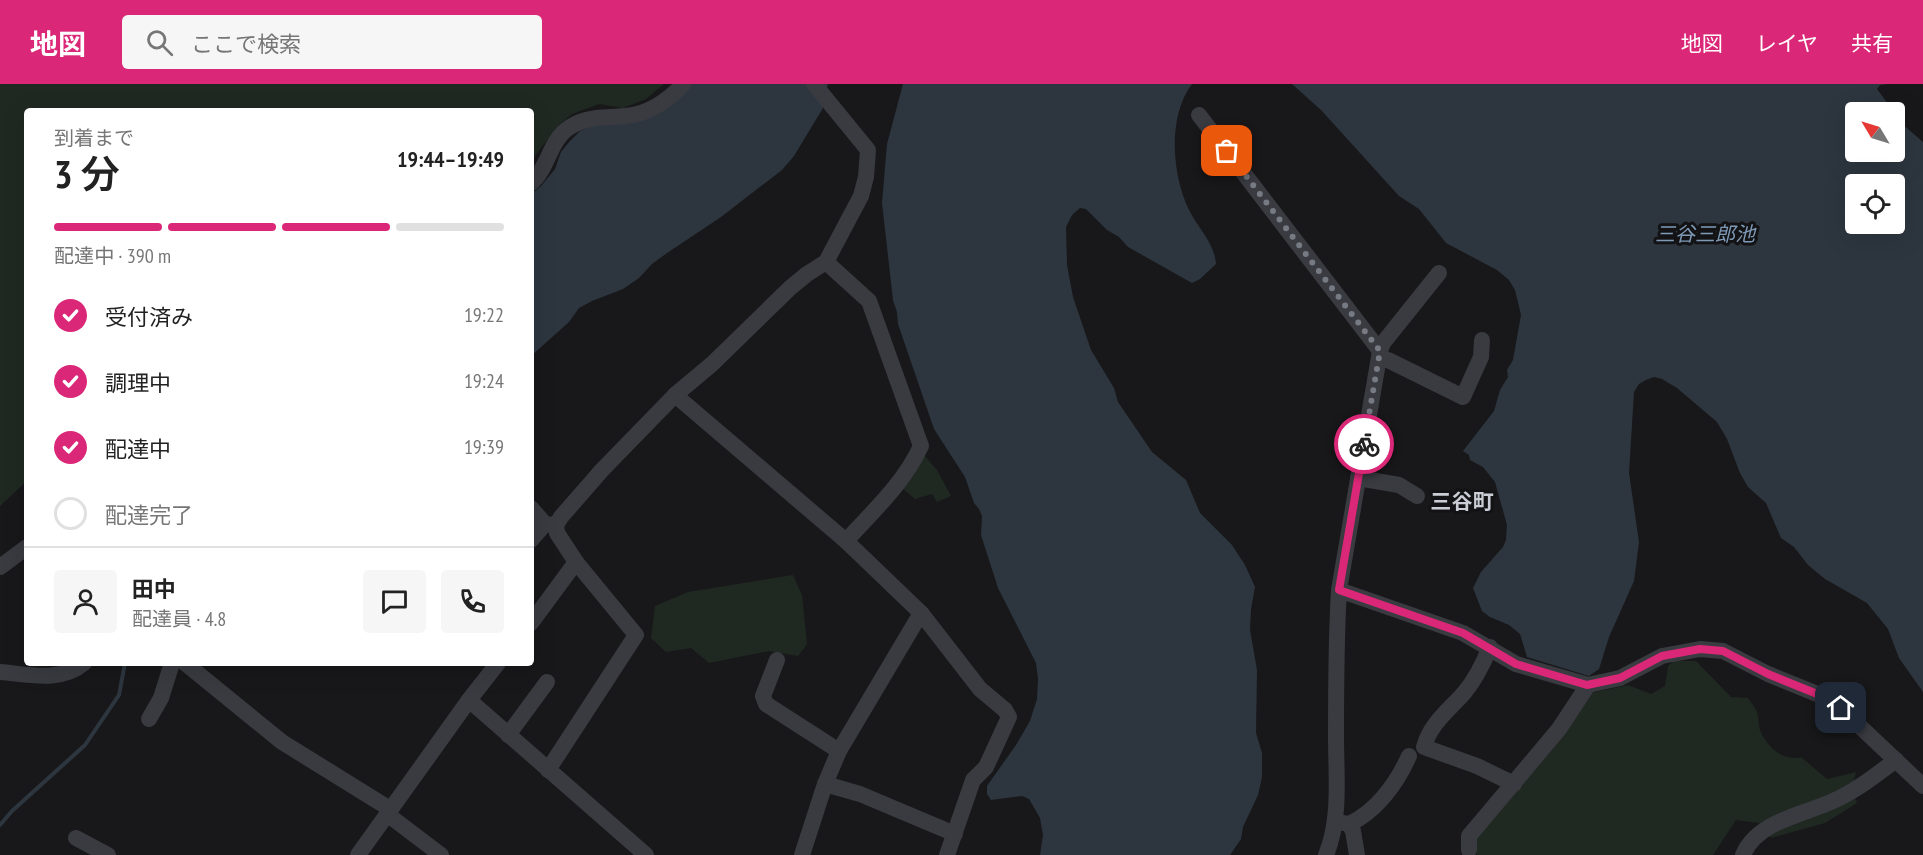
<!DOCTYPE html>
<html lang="ja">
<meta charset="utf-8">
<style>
:root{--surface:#fff;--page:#f6f6f6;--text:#222;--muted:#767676;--line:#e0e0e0;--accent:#db2777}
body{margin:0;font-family:"PT Sans Narrow","Noto Sans JP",sans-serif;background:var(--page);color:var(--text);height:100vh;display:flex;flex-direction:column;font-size:22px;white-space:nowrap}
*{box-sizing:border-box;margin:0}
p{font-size:20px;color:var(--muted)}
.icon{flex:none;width:33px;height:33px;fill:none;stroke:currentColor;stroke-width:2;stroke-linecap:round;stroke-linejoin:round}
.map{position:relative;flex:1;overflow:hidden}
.details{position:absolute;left:24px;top:24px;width:510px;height:558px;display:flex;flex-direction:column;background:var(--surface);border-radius:6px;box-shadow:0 6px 24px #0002}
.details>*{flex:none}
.needle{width:39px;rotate:308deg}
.controls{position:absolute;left:1845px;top:18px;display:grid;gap:12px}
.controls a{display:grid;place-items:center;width:60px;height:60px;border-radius:6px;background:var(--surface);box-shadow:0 6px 24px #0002;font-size:30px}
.pin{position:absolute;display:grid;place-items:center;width:51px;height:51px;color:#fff;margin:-26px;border-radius:12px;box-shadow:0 3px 9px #0006}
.courier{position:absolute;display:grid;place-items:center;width:60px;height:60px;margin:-30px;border:4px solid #db2777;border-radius:50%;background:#fff;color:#222;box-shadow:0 2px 8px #0007}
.overview em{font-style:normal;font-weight:600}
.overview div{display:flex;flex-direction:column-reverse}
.overview{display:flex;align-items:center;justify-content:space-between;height:102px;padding:0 30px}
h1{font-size:39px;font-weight:600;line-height:45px}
.bar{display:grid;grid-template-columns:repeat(4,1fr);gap:9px 6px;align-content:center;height:72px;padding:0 30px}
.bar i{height:8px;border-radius:4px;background:var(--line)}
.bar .on{background:var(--accent)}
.bar p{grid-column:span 4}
.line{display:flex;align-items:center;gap:15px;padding:0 30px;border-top:2px solid var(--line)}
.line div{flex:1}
.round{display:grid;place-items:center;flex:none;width:63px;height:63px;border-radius:6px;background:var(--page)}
ol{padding:0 30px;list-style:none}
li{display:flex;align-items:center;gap:18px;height:66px}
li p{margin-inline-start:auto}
li .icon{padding:6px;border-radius:50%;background:var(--accent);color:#fff;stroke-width:4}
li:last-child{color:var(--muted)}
li i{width:33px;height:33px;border:3px solid var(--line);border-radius:50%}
header{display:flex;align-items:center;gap:36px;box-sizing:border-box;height:84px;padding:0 30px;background:var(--accent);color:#fff}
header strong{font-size:28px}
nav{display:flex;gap:33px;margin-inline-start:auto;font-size:21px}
.search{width:420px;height:54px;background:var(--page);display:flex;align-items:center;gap:15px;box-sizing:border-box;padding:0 21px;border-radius:6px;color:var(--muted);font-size:22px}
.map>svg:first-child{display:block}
.green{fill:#1f2921}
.water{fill:#2d363f;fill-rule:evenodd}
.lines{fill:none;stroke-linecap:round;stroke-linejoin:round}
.stream{stroke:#2d363f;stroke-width:4}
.minor{stroke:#3a3b41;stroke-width:16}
.done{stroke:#767a83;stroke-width:6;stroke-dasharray:0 10.8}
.route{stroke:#db2777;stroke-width:8}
.labels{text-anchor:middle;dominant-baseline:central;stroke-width:6;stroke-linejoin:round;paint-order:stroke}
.water-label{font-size:20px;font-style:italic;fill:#7e9ab7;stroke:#131315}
.quarter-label{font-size:21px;font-weight:bold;fill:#cbcdd6;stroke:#131315}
</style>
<header>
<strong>地図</strong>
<div class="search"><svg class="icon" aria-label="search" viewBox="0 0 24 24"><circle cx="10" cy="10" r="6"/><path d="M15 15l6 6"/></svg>ここで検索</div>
<nav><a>地図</a><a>レイヤ</a><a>共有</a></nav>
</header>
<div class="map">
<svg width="1923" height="771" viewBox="0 0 1923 771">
<rect width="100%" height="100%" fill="#18181a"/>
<g class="green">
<path d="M0,0h664l-18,15 -23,9 -24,-4 -27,10 -13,11 -28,36v-50h-504v281l-2,11 2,2v76l-27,25z"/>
<path d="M923,370l14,16 14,26 -14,6 -5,-8 -17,5 -14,-12z"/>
<path d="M793,491l9,20 5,49 -9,12 -29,-5 -60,12 -18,-15 -25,4 -15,-14 4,-32 33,-14z"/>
<path d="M1674,577h22l35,36 17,1c2,4 7,8 8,12 3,6 2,14 4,20 6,16 23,32 41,27l26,22 29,-7 -4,17 5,14 -32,20 -54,15 -12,-15 -23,-3 -23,35h-236l-4,-11 114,-150 41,-9 23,9 14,-8 3,-20z"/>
</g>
<g class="water">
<path d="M691,0h137l-5,24 -29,48 -12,14 -61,47 -54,36 -15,11 -13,14 -16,11 -31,12 -13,7 -10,14 -38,34v-162l10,-8 14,-17 6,-17 9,-11 10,-10z"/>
<path d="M903,0h289c-25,33 -20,91 -3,126 9,18 26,34 27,54l-16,15 -8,4 -64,-36 -9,-10 -12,-7 -21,-21 -6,-1 -8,7 -6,12 1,38 6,32 18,53 23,38 4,14 34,50 34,28 14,33 32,32 13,20 10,22 -4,22 -1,21 7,40 -1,63 6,20v24l-4,18 -15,32 -2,12 -11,16h-190l3,-20 -3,-17 -11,-19 -7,-3 -31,4 -4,-6v-8l29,-41 14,-24 7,-22 1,-20 -2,-16 -38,-75 -17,-53 1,-19 -3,-7 -5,-6 -9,-26 -31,-48 -36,-105 -1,-12 -4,-12 -11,-97 5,-59z"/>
<path d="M1292,0h596l-8,1 -3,4 17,23h-38v40h38l1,-38 6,9 22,19v550l-24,-34 -11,-29 -21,-26 -42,-24 -17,-14 -14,-18 -13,-9 -15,-35 -18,-16 -8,-14 -13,-34 -10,-17 -40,-34 -15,-9 -8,-2 -8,3 -7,4 -5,8 -5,81 10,69 -5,39 -25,56 -10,32 -10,7 -62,-19 -7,-23 -11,-9 -19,-8 -8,-6 -9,-23 8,-16 22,-25 3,-7 1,-15 -12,-43 -12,-15 -13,-7 -1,-5 -6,-4 31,-40 6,-21 8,-13 -1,-7 6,-10 8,-45 -6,-25 -6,-10 -12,-10 -51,-27 -27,-34 -20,-13 -78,-86zM1894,100v40h-38v-40z"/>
</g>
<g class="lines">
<path class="stream" d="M0,741l12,-14 73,-66 34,-50 6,-32"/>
<g class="minor">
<path d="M1199,31l181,236 -41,239"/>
<path d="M531,99c18,-15 18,-43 39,-56 21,-14 44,-7 67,-13 17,-4 35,-17 46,-30"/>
<path d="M826,178l43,39 52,145c-17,37 -48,65 -75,95"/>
<path d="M1380,267l3,-8 56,-70"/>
<path d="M1379,273l9,3 75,37 18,-40 1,-17"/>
<path d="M675,311l171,146 75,72 -82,138 -14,33 -23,71"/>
<path d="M1358,394l41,7 18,11"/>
<path d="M531,424l14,16 11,1"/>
<path d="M531,456l14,-16"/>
<path d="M0,483l27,-20"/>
<path d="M921,529l59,76 25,21 4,7 -23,50 -13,13 -26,75"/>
<path d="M531,539l45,-61 -19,-29 -1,-8 5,-8 41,-47 73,-75 37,-31 78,-76 17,-14 19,-12 35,-66 5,-19 2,-27 -54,-66"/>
<path d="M1490,563c-7,17 -14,32 -26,46 -15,17 -34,31 -40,54l53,19 37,18"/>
<path d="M777,576l-14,36 3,8 73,47"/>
<path d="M185,579l97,79 108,67"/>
<path d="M0,588c27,2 61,11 84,-9"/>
<path d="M469,616l177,155"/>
<path d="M149,635l12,-21 11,-35"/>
<path d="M508,651l39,-53"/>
<path d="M548,686l88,-135 -60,-73"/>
<path d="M825,700l35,10 95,40"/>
<path d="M387,730l54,41"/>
<path d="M1338,738l11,2 4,7 4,24"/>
<path d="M1349,740c27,-12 48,-41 60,-68"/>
<path d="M76,754l32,17"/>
<path d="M1469,766v-14l90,-107 29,-44"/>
<path d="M358,771l111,-155 29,-37"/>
<path d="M1326,771c15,-36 10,-80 10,-118 0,-49 0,-98 3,-147l124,43 53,31 72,21 32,-7 42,-22 38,-7 23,2 45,23 64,26 91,86"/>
<path d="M1743,771c14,-34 60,-40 90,-54 23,-10 43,-26 63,-41"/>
</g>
</g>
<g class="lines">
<path class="done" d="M1227,67l153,200 -16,93"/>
<path class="route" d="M1364,360l-25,146 124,43 53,31 71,21 33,-7 42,-22 38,-7 23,2 45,23 64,26 9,8"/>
</g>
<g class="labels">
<g class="water-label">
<text x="1705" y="150">三谷三郎池</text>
</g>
<g class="quarter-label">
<text x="1462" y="417">三谷町</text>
</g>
</g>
</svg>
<div class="controls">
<a><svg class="needle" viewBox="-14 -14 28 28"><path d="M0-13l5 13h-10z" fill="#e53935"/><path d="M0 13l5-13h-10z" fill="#767676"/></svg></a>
<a><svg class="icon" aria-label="locate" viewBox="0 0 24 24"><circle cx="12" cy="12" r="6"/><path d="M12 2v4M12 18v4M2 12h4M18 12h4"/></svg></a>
</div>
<div class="pin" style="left:1227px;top:67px;background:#ea580c"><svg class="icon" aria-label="bag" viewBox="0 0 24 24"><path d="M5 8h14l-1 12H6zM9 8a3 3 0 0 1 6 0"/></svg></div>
<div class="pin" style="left:1841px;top:624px;background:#1f2937"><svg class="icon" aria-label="home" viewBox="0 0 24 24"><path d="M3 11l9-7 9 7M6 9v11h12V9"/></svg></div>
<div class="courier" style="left:1364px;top:360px"><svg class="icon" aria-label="bike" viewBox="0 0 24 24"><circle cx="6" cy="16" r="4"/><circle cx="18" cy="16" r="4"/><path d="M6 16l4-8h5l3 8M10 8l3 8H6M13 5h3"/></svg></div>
<section class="details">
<div class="overview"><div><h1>3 分</h1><p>到着まで</p></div><em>19:44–19:49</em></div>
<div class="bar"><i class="on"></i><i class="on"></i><i class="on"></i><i></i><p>配達中 · 390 m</p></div>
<ol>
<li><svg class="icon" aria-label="check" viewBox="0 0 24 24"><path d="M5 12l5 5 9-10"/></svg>受付済み<p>19:22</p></li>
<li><svg class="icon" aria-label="check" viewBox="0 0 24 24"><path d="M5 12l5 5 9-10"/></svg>調理中<p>19:24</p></li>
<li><svg class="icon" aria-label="check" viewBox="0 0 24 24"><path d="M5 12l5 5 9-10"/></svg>配達中<p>19:39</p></li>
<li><i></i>配達完了</li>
</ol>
<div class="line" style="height:108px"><a class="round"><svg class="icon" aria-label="person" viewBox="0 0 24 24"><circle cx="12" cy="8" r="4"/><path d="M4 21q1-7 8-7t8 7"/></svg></a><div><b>田中</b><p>配達員 · 4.8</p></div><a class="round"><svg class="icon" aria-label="chat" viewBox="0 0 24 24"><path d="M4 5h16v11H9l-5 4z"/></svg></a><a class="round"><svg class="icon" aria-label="phone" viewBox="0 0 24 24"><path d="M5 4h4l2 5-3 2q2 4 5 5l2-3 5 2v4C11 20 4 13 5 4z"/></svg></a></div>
</section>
</div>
